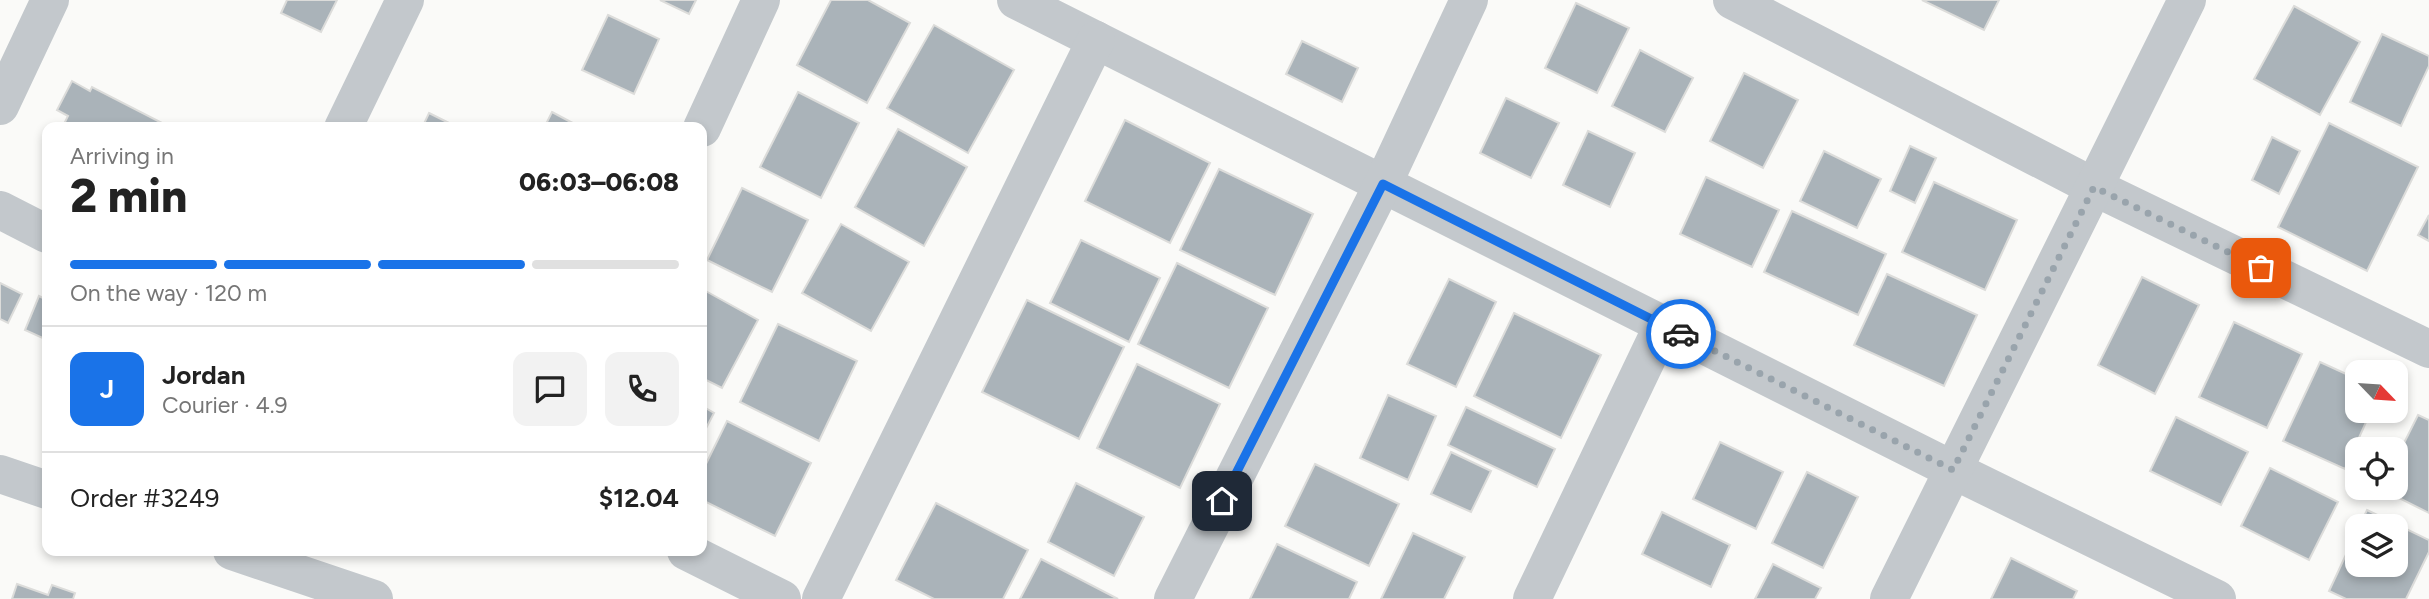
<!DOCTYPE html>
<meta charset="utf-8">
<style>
:root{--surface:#fff;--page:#f2f2f2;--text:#222;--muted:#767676;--line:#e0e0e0;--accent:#1a73e8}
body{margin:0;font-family:Figtree,sans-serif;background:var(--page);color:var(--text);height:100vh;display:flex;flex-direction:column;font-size:26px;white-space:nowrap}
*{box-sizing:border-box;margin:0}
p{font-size:23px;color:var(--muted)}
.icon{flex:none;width:38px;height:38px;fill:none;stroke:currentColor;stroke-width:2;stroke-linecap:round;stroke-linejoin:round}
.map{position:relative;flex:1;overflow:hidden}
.details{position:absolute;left:42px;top:122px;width:665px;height:434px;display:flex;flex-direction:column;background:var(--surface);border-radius:14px;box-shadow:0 4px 10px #0003}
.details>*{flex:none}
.needle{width:46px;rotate:115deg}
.controls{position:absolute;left:2345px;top:360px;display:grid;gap:14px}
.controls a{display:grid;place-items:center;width:63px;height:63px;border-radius:14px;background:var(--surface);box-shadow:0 4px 10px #0003;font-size:35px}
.pin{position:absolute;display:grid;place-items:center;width:60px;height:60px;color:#fff;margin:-30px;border-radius:14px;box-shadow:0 4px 10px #0006}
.courier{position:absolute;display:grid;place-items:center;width:70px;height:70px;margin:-35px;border:5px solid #1a73e8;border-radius:50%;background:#fff;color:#222;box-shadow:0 2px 9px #0007}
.overview em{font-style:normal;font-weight:800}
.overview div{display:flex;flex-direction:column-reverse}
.overview{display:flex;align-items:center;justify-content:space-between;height:119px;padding:0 28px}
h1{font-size:46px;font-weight:800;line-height:52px}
.bar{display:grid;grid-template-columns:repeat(4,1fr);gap:10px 7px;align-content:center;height:84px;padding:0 28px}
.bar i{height:9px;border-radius:5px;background:var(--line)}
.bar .selected{background:var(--accent)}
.bar p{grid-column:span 4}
.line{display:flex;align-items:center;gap:18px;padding:0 28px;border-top:2px solid var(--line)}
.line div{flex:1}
.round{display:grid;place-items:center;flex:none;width:74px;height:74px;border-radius:14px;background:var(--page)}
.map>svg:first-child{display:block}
.building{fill:#aab3b9;stroke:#dcdcda;stroke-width:2}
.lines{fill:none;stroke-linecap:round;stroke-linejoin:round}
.minor{stroke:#c3c8cc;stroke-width:38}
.done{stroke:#99a4ac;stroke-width:7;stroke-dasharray:0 12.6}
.route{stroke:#1a73e8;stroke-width:9}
</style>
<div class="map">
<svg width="2429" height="599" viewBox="0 0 2429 599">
<rect width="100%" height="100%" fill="#fafaf8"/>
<g class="building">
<path d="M287,0h50l-16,32 -40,-19z"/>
<path d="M660,0h36l-7,14z"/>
<path d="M831,0h37l42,23 -43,80 -70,-38z"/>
<path d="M1922,0h77l-15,30z"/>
<path d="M1576,3l53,25 -32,65 -52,-25z"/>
<path d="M2294,6l66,36 -40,73 -66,-36z"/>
<path d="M608,15l51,24 -25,55 -52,-24z"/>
<path d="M934,25l80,45 -46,83 -81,-45z"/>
<path d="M2382,34l47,22v10l-28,60 -51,-24z"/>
<path d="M1302,41l56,27 -16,34 -56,-28z"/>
<path d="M1640,50l53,28 -28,54 -53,-26z"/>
<path d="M1744,73l54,27 -35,68 -53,-27z"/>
<path d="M72,81l18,10 2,-4 74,38 -1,3h-103l6,-12 -11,-6z"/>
<path d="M798,92l61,31 -38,75 -61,-31z"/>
<path d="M1506,98l53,25 -28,55 -51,-25z"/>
<path d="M552,112l30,16h-38z"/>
<path d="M429,113l30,15h-37z"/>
<path d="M1125,120l85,43 -40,80 -85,-42z"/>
<path d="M2329,123l89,44 -51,104 -89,-44z"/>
<path d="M898,129l69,38 -43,79 -69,-39z"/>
<path d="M1588,131l47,22 -25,54 -47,-22z"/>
<path d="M2272,137l28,14 -21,43 -27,-14z"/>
<path d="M1910,146l26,12 -21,45 -25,-12z"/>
<path d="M1824,151l57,28 -24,49 -57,-27z"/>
<path d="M1219,169l94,45 -38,81 -95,-45z"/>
<path d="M1706,177l73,33 -27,57 -72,-33z"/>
<path d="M1934,182l83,38 -32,70 -83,-38z"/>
<path d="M742,188l66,32 -36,72 -65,-32z"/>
<path d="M1792,211l94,43 -28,61 -94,-43z"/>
<path d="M2429,215v26l-11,-6z"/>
<path d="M841,224l68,38 -38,69 -69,-38z"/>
<path d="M1081,240l79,38 -31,64 -79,-39z"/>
<path d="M1177,263l91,45 -39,80 -91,-44z"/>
<path d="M1887,274l90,41 -33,71 -90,-41z"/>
<path d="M2142,277l57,28 -44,89 -57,-29z"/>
<path d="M1449,279l47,23 -40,85 -49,-23z"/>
<path d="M0,283l22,11 -14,29 -8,-4z"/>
<path d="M702,289l56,31 -36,68 -20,-10z"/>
<path d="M39,296l8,4v40l-22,-10z"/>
<path d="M1027,300l97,47 -45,92 -97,-47z"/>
<path d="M1514,313l87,42 -40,83 -87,-42z"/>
<path d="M2234,322l68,32 -35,74 -68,-31z"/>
<path d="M778,324l79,37 -38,80 -79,-39z"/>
<path d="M2320,362l37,17v32h14l-26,58 -62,-28z"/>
<path d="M1137,364l83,40 -40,84 -83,-40z"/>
<path d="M1388,395l48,21 -28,64 -48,-22z"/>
<path d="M702,406l12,7 -12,23z"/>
<path d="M1466,407l89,42 -18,38 -89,-42z"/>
<path d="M2418,415l11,5v93l-48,-24 15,-1v-29z"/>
<path d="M2176,417l72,35 -27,53 -71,-34z"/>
<path d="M727,421l84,42 -36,73 -73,-36v-28z"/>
<path d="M1720,442l63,30 -27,57 -63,-30z"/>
<path d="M1451,452l40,19 -20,41 -40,-18z"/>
<path d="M1315,464l84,40 -30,62 -84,-40z"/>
<path d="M2270,468l68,34 -29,58 -68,-34z"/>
<path d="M1807,472l51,25 -35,71 -51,-25z"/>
<path d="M1076,483l68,34 -30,59 -66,-34z"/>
<path d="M936,503l92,47 -25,49h-69l-38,-19z"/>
<path d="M2367,510l62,30v12l-23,47h-60l-17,-8 28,-60v34h39v-38h-37z"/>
<path d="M1662,512l68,33 -19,42 -69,-33z"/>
<path d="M1413,533l52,24 -21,42h-63z"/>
<path d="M1277,544l80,38 -8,17h-99z"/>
<path d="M2011,558l66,33 -4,8h-82z"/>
<path d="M1041,559l77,40h-98z"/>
<path d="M1773,564l48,24 -6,11h-60z"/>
<path d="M17,584l31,11 4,-10 23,8 -2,6h-61z"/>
</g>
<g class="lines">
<g class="minor">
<path d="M1016,0l937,470 264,129"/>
<path d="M1732,0l362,187 335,162"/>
<path d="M0,106l50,-106"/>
<path d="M343,128l62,-128"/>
<path d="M702,128l59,-128"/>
<path d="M0,210l47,24"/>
<path d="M0,474l47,16"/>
<path d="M232,551l142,48"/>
<path d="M686,551l96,48"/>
<path d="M821,599l275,-559"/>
<path d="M1173,599l210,-415 86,-184"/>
<path d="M1532,599l131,-274"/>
<path d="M1889,599l298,-599"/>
</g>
</g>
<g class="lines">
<path class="done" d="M1681,334l272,136 141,-283 167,81"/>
<path class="route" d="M1222,501l161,-317 298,150"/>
</g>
</svg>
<div class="controls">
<a><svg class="needle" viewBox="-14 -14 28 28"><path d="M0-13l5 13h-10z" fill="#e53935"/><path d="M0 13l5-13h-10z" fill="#767676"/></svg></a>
<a><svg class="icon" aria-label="locate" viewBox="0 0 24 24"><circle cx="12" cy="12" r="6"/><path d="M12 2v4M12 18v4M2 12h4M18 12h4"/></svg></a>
<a><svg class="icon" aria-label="layers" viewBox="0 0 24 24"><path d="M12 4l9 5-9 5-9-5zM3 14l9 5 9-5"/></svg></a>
</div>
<div class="pin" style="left:2261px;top:268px;background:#ea580c"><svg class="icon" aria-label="bag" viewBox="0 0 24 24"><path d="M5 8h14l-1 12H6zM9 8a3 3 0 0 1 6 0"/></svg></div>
<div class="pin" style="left:1222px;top:501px;background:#1f2937"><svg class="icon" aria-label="home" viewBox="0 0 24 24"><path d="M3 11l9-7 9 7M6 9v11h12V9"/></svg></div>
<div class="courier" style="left:1681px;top:334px"><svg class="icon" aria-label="car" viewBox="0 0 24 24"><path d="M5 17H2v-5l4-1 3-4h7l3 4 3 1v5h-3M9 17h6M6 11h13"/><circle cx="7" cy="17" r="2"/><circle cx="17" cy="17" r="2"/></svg></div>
<section class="details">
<div class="overview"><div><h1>2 min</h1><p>Arriving in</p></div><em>06:03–06:08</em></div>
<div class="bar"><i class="selected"></i><i class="selected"></i><i class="selected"></i><i></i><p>On the way · 120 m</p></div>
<div class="line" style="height:126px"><b class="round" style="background:var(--accent);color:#fff">J</b><div><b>Jordan</b><p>Courier · 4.9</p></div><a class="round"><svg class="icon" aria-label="chat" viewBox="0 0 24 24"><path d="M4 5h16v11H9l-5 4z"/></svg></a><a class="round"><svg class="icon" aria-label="phone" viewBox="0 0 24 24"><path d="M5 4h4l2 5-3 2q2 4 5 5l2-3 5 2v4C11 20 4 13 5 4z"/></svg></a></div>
<div class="line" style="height:91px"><div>Order #3249</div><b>$12.04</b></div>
</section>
</div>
